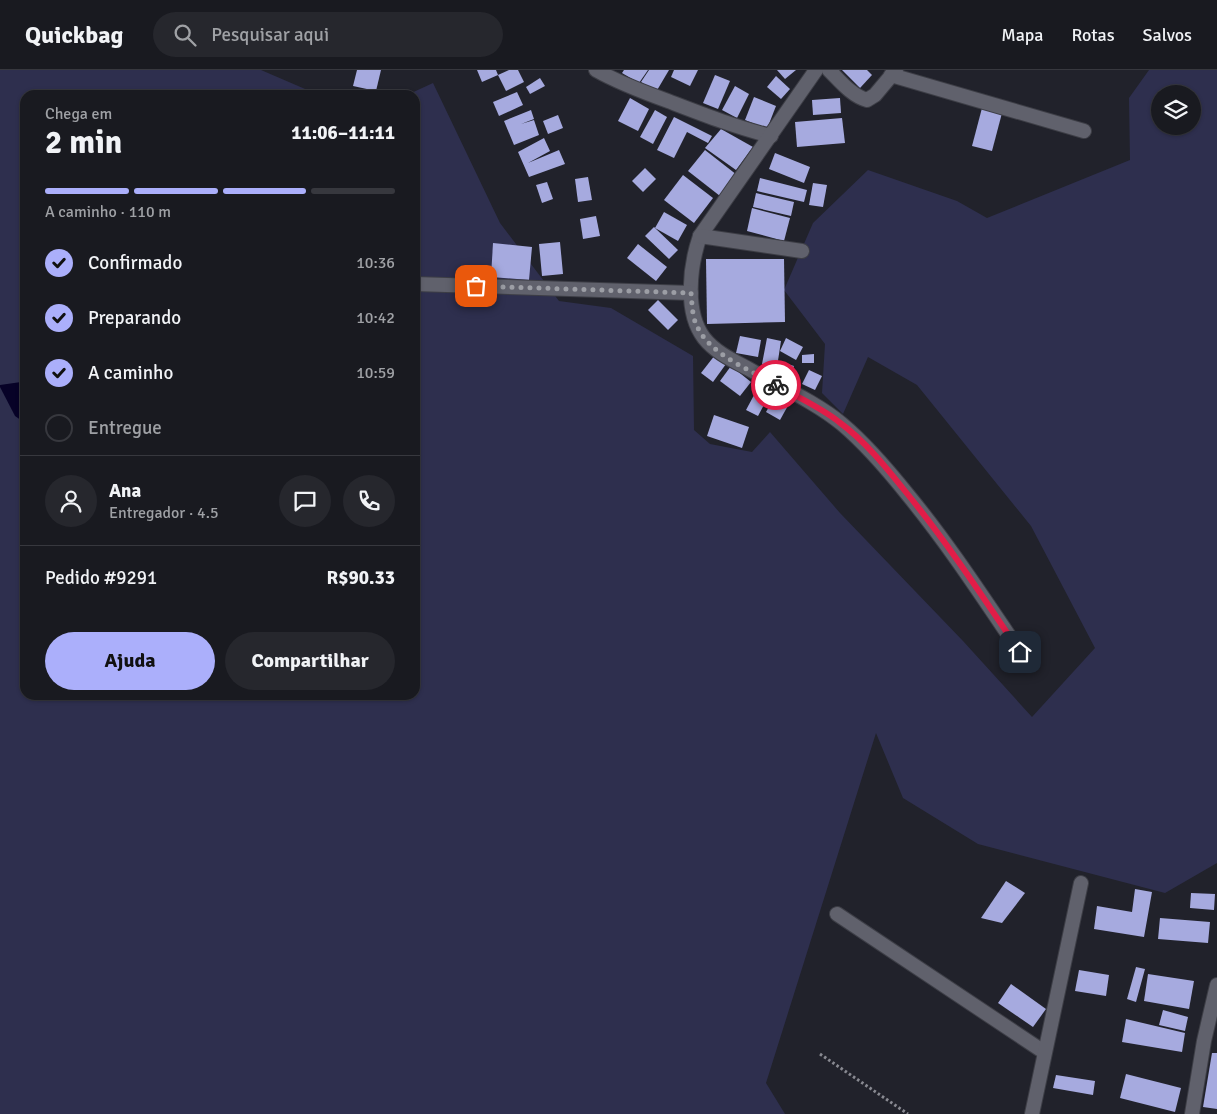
<!DOCTYPE html>
<html lang="pt">
<meta charset="utf-8">
<style>
:root{--surface:#191a20;--page:#26272d;--text:#f1f3f6;--muted:#9fa1a5;--line:#37383e;--accent:#abaffb}
body{margin:0;font-family:Signika,sans-serif;background:var(--page);color:var(--text);height:100vh;display:flex;flex-direction:column;font-size:19px;white-space:nowrap}
*{box-sizing:border-box;margin:0}
p{font-size:16px;color:var(--muted)}
.icon{flex:none;width:28px;height:28px;fill:none;stroke:currentColor;stroke-width:2;stroke-linecap:round;stroke-linejoin:round}
.map{position:relative;flex:1;overflow:hidden}
.side{position:absolute;left:20px;top:20px;width:400px;height:610px;display:flex;flex-direction:column;background:var(--surface);border-radius:15px;box-shadow:0 1px 4px #0004,0 0 0 1px var(--line)}
.side>*{flex:none}
.fabs{position:absolute;left:1151px;top:15px;display:grid;gap:10px}
.fabs a{display:grid;place-items:center;width:50px;height:50px;border-radius:50%;background:var(--surface);box-shadow:0 1px 4px #0004,0 0 0 1px var(--line);font-size:25px}
.pin{position:absolute;display:grid;place-items:center;width:42px;height:42px;color:#fff;margin:-21px;border-radius:10px;box-shadow:0 2px 8px #0006}
.courier{position:absolute;display:grid;place-items:center;width:50px;height:50px;margin:-25px;border:4px solid #e11d48;border-radius:50%;background:#fff;color:#222;box-shadow:0 1px 6px #0007}
.head em{font-style:normal;font-weight:800}
.head div{display:flex;flex-direction:column-reverse}
.head{display:flex;align-items:center;justify-content:space-between;height:85px;padding:0 25px}
h1{font-size:32px;font-weight:800;line-height:38px}
.bar{display:grid;grid-template-columns:repeat(4,1fr);gap:8px 5px;align-content:center;height:60px;padding:0 25px}
.bar i{height:6px;border-radius:4px;background:var(--line)}
.bar .active{background:var(--accent)}
.bar p{grid-column:span 4}
.line{display:flex;align-items:center;gap:12px;padding:0 25px;border-top:1px solid var(--line)}
.line div{flex:1}
.round{display:grid;place-items:center;flex:none;width:52px;height:52px;border-radius:26px;background:var(--page)}
ol{padding:0 25px;list-style:none}
li{display:flex;align-items:center;gap:15px;height:55px}
li p{margin-inline-start:auto}
li .icon{padding:5px;border-radius:50%;background:var(--accent);color:#111;stroke-width:4}
li:last-child{color:var(--muted)}
li i{width:28px;height:28px;border:2px solid var(--line);border-radius:50%}
.cta{display:flex;gap:10px;margin-top:auto;padding:10px 25px}
.cta a{flex:1;height:58px;border-radius:30px;background:var(--accent);color:#111;font-size:20px;font-weight:800;line-height:58px;text-align:center}
.cta a+a{background:var(--page);color:var(--text)}
header{display:flex;align-items:center;gap:30px;box-sizing:border-box;height:70px;padding:0 25px;background:var(--surface);border-bottom:1px solid var(--line)}
header strong{font-size:24px}
nav{display:flex;gap:28px;margin-inline-start:auto;font-size:18px}
.search{width:350px;height:45px;background:var(--page);display:flex;align-items:center;gap:12px;box-sizing:border-box;padding:0 18px;border-radius:28px;color:var(--muted);font-size:19px}
.map>svg:first-child{display:block}
.green{fill:#2e2f4e;fill-rule:evenodd}
.water{fill:#070227}
.building{fill:#a6aadf}
.lines{fill:none;stroke-linecap:round;stroke-linejoin:round}
.minor-casing{stroke:#3d3e46;stroke-width:16}
.path{stroke:#888991;stroke-width:3;stroke-dasharray:2.5 2.5;stroke-linecap:butt}
.minor{stroke:#60616c;stroke-width:14}
.done{stroke:#9c9ea5;stroke-width:5;stroke-dasharray:0 9}
.route{stroke:#e11d48;stroke-width:6}
</style>
<header>
<strong>Quickbag</strong>
<div class="search"><svg class="icon" aria-label="search" viewBox="0 0 24 24"><circle cx="10" cy="10" r="6"/><path d="M15 15l6 6"/></svg>Pesquisar aqui</div>
<nav><a>Mapa</a><a>Rotas</a><a>Salvos</a></nav>
</header>
<div class="map">
<svg width="1217" height="1044" viewBox="0 0 1217 1044">
<rect width="100%" height="100%" fill="#21222b"/>
<path class="green" d="M0,0h261l58,25h-294v600h390v-600h-8l26,-12 67,140 59,78 52,7 82,48 1,74 16,14 42,8 18,-20 70,81 123,128 69,76 63,-69 -64,-122 -114,-141 -49,-28 -25,57 -21,-21 3,-49 -41,-54 29,-67 55,-53 89,31 30,17 143,-58 -1,-62 20,-28h68v793l-52,30 -187,-49 -75,-46 -27,-65 -110,350 19,31h-785zM1160,24h32v32h-32z"/>
<path class="water" d="M21,312l4,3v38l-10,-7 -15,-29v-2z"/>
<g class="building">
<path d="M357,0h24l-5,21 -23,-5z"/>
<path d="M477,0h19l2,5 -16,7z"/>
<path d="M509,0h9l6,12 -18,9 -8,-16z"/>
<path d="M624,0h24l-9,13 -17,-10z"/>
<path d="M649,0h20l-13,22 -15,-10z"/>
<path d="M674,0h24l-8,16 -19,-9z"/>
<path d="M777,0h19l-11,9z"/>
<path d="M842,0h25l5,5 -12,13z"/>
<path d="M715,5l15,6 -12,28 -15,-6z"/>
<path d="M776,6l14,13 -9,10 -14,-12z"/>
<path d="M540,8l5,8 -15,8 -4,-7z"/>
<path d="M735,16l14,8 -12,24 -15,-8z"/>
<path d="M517,22l6,13 -24,11 -6,-14z"/>
<path d="M754,27l22,9 -9,23 -22,-9z"/>
<path d="M630,28l19,11 -11,22 -20,-10z"/>
<path d="M840,28l1,15 -28,2 -1,-15z"/>
<path d="M982,38l20,5 -10,38 -20,-5z"/>
<path d="M531,40l3,9 -13,5 13,-4 5,15 -25,10 -10,-24z"/>
<path d="M655,40l12,7 -14,27 -13,-7z"/>
<path d="M558,45l5,13 -15,6 -5,-13z"/>
<path d="M674,47l38,19 -4,7 -21,-11 -13,26 -17,-8z"/>
<path d="M842,48l3,25 -48,4 -2,-25z"/>
<path d="M721,59l32,18 -17,23 -31,-22z"/>
<path d="M544,68l6,13 -22,12 31,-13 6,14 -36,13 -11,-25z"/>
<path d="M705,80l32,25 -17,21 -32,-25z"/>
<path d="M775,83l35,14 -6,16 -35,-14z"/>
<path d="M645,98l11,11 -13,13 -11,-11z"/>
<path d="M683,105l30,23 -19,25 -30,-23z"/>
<path d="M588,107l4,23 -14,2 -3,-23z"/>
<path d="M760,108l47,12 -3,12 -47,-11z"/>
<path d="M547,112l6,17 -11,4 -6,-18z"/>
<path d="M813,113l14,2 -4,22 -14,-2z"/>
<path d="M756,123l38,9 -3,14 -38,-9z"/>
<path d="M752,138l38,10 -6,23 -37,-10z"/>
<path d="M664,142l23,13 -9,16 -23,-13z"/>
<path d="M596,146l4,20 -17,3 -3,-20z"/>
<path d="M654,157l24,23 -9,9 -24,-23z"/>
<path d="M560,172l3,32 -21,2 -3,-32z"/>
<path d="M493,173l39,4 -3,33 -38,-3z"/>
<path d="M638,174l29,23 -11,14 -29,-23z"/>
<path d="M706,189h78l1,63 -78,2z"/>
<path d="M658,230l20,20 -10,10 -20,-20z"/>
<path d="M740,266l21,4 -3,17 -22,-4z"/>
<path d="M767,268l14,3 -4,26 2,-6 15,5 -4,11 -15,-6 2,-4 -15,-3z"/>
<path d="M786,268l17,9 -7,13 -16,-9z"/>
<path d="M814,284v9h-12v-8z"/>
<path d="M715,285l11,9 -13,18 -12,-9z"/>
<path d="M731,296l20,16 -11,14 -20,-15z"/>
<path d="M809,300l13,6 -7,14 -13,-6z"/>
<path d="M760,314l12,6 -14,26 -12,-6z"/>
<path d="M776,324l14,8 -10,18 -14,-8z"/>
<path d="M714,345l35,12 -7,21 -35,-12z"/>
<path d="M1006,811l19,12 -23,30 -21,-5z"/>
<path d="M1135,819l17,3 -8,45 -50,-8 3,-23 35,6z"/>
<path d="M1191,823l24,1 -1,16 -24,-2z"/>
<path d="M1160,848l50,4 -2,21 -50,-4z"/>
<path d="M1136,897l9,2 -9,33 -9,-3z"/>
<path d="M1079,900l30,5 -3,21 -31,-5z"/>
<path d="M1148,904l46,7 -5,28 -45,-8z"/>
<path d="M1011,914l35,25 -13,18 -35,-24z"/>
<path d="M1163,940l25,7 -3,14 -26,-6z"/>
<path d="M1126,949l59,14 -3,19 -60,-10z"/>
<path d="M1212,983h5v56l-14,-2z"/>
<path d="M1126,1004l55,14 -6,24 -55,-14z"/>
<path d="M1056,1005l39,6 -2,14 -40,-7z"/>
</g>
<g class="lines">
<g class="minor-casing">
<g id="minor">
<path d="M596,0c23,13 47,22 72,31 34,13 67,26 103,35"/>
<path d="M816,0l-116,166c-10,29 -16,76 4,102 11,14 28,22 43,30 30,17 69,34 95,56 25,21 46,46 66,71 41,50 76,104 112,157"/>
<path d="M829,0c11,11 23,26 38,30l8,-5 21,-25"/>
<path d="M891,5l193,56"/>
<path d="M700,166l102,15"/>
<path d="M415,214l276,9"/>
<path d="M837,844l207,138"/>
<path d="M1032,1044l49,-231"/>
<path d="M1192,1044l12,-73 13,-56"/>
</g>
</g>
<path class="path" d="M820,984l88,60"/>
<use href="#minor" class="minor"/>
</g>
<g class="lines">
<path class="done" d="M476,216l215,7c1,9 1,22 5,31 13,31 53,45 80,61"/>
<path class="route" d="M776,315c21,12 44,22 63,37 26,19 46,44 66,69 42,51 78,106 115,161"/>
</g>
</svg>
<div class="fabs">
<a><svg class="icon" aria-label="layers" viewBox="0 0 24 24"><path d="M12 4l9 5-9 5-9-5zM3 14l9 5 9-5"/></svg></a>
</div>
<div class="pin" style="left:476px;top:216px;background:#ea580c"><svg class="icon" aria-label="bag" viewBox="0 0 24 24"><path d="M5 8h14l-1 12H6zM9 8a3 3 0 0 1 6 0"/></svg></div>
<div class="pin" style="left:1020px;top:582px;background:#1f2937"><svg class="icon" aria-label="home" viewBox="0 0 24 24"><path d="M3 11l9-7 9 7M6 9v11h12V9"/></svg></div>
<div class="courier" style="left:776px;top:315px"><svg class="icon" aria-label="bike" viewBox="0 0 24 24"><circle cx="6" cy="16" r="4"/><circle cx="18" cy="16" r="4"/><path d="M6 16l4-8h5l3 8M10 8l3 8H6M13 5h3"/></svg></div>
<section class="side">
<div class="head"><div><h1>2 min</h1><p>Chega em</p></div><em>11:06–11:11</em></div>
<div class="bar"><i class="active"></i><i class="active"></i><i class="active"></i><i></i><p>A caminho · 110 m</p></div>
<ol>
<li><svg class="icon" aria-label="check" viewBox="0 0 24 24"><path d="M5 12l5 5 9-10"/></svg>Confirmado<p>10:36</p></li>
<li><svg class="icon" aria-label="check" viewBox="0 0 24 24"><path d="M5 12l5 5 9-10"/></svg>Preparando<p>10:42</p></li>
<li><svg class="icon" aria-label="check" viewBox="0 0 24 24"><path d="M5 12l5 5 9-10"/></svg>A caminho<p>10:59</p></li>
<li><i></i>Entregue</li>
</ol>
<div class="line" style="height:90px"><a class="round"><svg class="icon" aria-label="person" viewBox="0 0 24 24"><circle cx="12" cy="8" r="4"/><path d="M4 21q1-7 8-7t8 7"/></svg></a><div><b>Ana</b><p>Entregador · 4.5</p></div><a class="round"><svg class="icon" aria-label="chat" viewBox="0 0 24 24"><path d="M4 5h16v11H9l-5 4z"/></svg></a><a class="round"><svg class="icon" aria-label="phone" viewBox="0 0 24 24"><path d="M5 4h4l2 5-3 2q2 4 5 5l2-3 5 2v4C11 20 4 13 5 4z"/></svg></a></div>
<div class="line" style="height:65px"><div>Pedido #9291</div><b>R$90.33</b></div>
<div class="cta"><a>Ajuda</a><a>Compartilhar</a></div>
</section>
</div>
